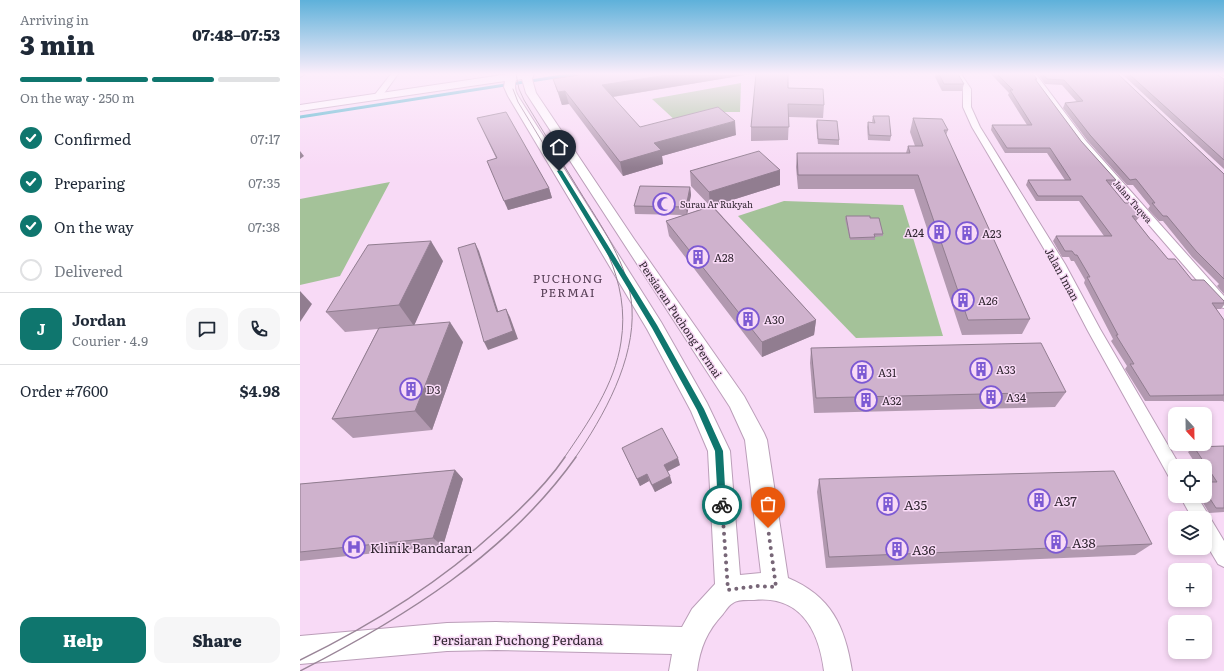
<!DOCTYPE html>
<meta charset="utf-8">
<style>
:root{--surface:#fff;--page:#f6f6f7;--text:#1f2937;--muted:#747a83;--line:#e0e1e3;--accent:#0f766e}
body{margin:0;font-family:Literata,serif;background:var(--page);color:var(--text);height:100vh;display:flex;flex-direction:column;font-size:15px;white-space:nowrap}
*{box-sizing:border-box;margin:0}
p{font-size:13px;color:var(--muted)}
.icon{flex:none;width:22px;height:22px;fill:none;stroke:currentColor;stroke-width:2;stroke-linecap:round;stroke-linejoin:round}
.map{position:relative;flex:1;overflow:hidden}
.sheet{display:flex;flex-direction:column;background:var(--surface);width:300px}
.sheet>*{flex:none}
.needle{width:26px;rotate:158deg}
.buttons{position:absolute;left:868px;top:407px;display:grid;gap:8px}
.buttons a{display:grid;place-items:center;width:44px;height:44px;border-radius:8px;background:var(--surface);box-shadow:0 2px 6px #0003;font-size:20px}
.pin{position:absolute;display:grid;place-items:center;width:34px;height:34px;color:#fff;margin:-41px -17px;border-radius:50% 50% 50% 0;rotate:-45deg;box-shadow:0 0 4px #0007}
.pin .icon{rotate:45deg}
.courier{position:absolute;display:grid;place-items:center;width:40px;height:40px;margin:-20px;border:3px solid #0f766e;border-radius:50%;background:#fff;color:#222;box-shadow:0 1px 5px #0007}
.headline em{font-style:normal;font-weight:800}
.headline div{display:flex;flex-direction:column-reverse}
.headline{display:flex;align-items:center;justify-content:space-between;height:68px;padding:0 20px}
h1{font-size:26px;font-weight:800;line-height:30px}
.bar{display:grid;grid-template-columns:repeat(4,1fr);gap:6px 4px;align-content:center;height:48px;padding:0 20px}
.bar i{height:5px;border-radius:3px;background:var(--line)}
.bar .current{background:var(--accent)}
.bar p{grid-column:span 4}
.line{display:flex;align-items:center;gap:10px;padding:0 20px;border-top:1px solid var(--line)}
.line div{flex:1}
.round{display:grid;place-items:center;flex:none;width:42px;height:42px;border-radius:12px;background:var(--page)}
ol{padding:0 20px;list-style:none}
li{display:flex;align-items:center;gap:12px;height:44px}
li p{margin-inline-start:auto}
li .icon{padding:4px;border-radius:50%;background:var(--accent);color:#fff;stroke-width:4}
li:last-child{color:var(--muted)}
li i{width:22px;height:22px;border:2px solid var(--line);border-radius:50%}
.cta{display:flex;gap:8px;margin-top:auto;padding:8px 20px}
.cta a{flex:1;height:46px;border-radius:12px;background:var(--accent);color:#fff;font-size:16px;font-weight:800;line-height:46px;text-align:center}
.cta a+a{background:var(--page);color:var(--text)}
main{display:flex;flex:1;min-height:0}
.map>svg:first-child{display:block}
.green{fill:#a4c299}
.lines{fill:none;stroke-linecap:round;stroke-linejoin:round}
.stream{stroke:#30acc5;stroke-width:3}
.minor-casing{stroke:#bb9eb9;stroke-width:2}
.secondary-casing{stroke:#bb9eb9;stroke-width:2}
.minor{fill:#fff;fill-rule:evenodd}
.secondary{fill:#fff;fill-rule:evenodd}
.tram-far1{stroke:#9a8598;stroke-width:1}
.tram{stroke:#9a8598;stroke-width:1.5}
.wall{fill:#b299b0}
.shaded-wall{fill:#917d90}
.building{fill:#cfb2cd;stroke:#917d90}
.route{fill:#0f766e}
.done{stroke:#767;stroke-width:4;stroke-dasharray:0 7.2}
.labels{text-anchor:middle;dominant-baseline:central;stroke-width:3;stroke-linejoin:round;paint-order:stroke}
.far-street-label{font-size:9px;fill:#322732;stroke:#f8daf6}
.far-poi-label{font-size:9px;fill:#322732;stroke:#f8daf6;text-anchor:start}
.poi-label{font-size:11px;fill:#322732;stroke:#f8daf6;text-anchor:start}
.street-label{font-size:11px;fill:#322732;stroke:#f8daf6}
.neighbourhood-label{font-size:12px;letter-spacing:1px;fill:#584057;stroke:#f8daf6}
.near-poi-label{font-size:13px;fill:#322732;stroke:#f8daf6;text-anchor:start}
.near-street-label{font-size:13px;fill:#322732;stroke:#f8daf6}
</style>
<main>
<section class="sheet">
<div class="headline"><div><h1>3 min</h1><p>Arriving in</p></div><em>07:48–07:53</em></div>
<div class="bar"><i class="current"></i><i class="current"></i><i class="current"></i><i></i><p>On the way · 250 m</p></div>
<ol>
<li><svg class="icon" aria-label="check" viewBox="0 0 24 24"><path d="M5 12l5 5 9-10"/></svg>Confirmed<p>07:17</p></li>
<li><svg class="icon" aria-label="check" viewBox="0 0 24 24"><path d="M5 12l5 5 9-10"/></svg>Preparing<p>07:35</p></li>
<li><svg class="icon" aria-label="check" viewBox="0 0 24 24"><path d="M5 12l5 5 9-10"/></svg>On the way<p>07:38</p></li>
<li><i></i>Delivered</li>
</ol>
<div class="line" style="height:72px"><b class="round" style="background:var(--accent);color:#fff">J</b><div><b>Jordan</b><p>Courier · 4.9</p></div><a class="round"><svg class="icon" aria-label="chat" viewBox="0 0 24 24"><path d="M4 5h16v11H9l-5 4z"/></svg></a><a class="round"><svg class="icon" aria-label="phone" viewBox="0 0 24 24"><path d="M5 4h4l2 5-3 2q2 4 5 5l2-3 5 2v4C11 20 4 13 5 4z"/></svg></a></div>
<div class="line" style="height:52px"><div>Order #7600</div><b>$4.98</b></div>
<div class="cta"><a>Help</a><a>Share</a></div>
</section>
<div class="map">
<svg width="924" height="671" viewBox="0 0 924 671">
<rect width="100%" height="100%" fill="#f8daf6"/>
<g class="green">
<path d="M441,83l-1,29h-20l-43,10 -25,-23z"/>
<path d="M90,182l-50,94 -40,9v-86z"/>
<path d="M484,201l119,4 40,131 -87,2 -118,-122z"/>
</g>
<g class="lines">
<path class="stream" d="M0,117l275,-43"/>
<g class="minor-casing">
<g id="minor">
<path d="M0,74h5l-5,3z"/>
<path d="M91,74h7l-18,25h-6l-1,-2z"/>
<path d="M655,74h6l10,15v18l9,20 85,137 35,65 80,137h-5v13l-6,-2 -81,-146 -35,-67 -81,-137 -9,-20v-18l-9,-14z"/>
<path d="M730,74h6l50,67 138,155v12l-4,-1 -140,-162z"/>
<path d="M880,496h17l27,45v26l-6,-3 -13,-22v-24h-13z"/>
</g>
</g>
<g class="secondary-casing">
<path id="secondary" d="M209,74h25l-2,5 4,14 98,146 110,157 20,37 3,7 21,138c43,18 57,48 64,93h-28c-5,-40 -23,-76 -70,-71 -6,0 -16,-1 -21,3 -4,2 -7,7 -10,11 -16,17 -23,34 -26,57h-28l3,-17 -176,-4 -49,1 -147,13v-28l147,-13 49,-1 186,5 10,-18 23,-25 -7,-133 -17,-40 -44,-82 -139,-233 -4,-9 1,-6 -205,30v-6zM222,79l4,14 204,314 15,33 16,133 -21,2 -10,-124 -23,-48 -46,-81 -143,-226c-3,-5 -4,-10 -2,-16z"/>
</g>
<use href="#minor" class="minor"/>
<use href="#secondary" class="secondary"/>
<g class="tram-far1">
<path d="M216,74l3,15 5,11c18,30 37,60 55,90 22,36 50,74 53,118 3,52 -28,108 -57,150"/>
<path d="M213,89l5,13c16,26 31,52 48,78 31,49 65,100 55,162 -6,42 -33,81 -57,116"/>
</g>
<g class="tram">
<path d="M0,660c72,-35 138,-76 197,-130 25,-22 49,-45 68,-73"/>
<path d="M0,671c104,-53 207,-117 276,-214"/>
</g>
</g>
<g class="wall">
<path d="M286,74h165l-138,23 27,30 96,8 -74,21 1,8 -40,12 -54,-72 -7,1 -9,-26z"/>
<path d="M636,74h22l6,10 -2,7h-20l-7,-14z"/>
<path d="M691,74h42l4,5 -1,2 45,60 35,39 -3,5h-3l15,18 15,13 -4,5 15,19 17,19 24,21 32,21v4l-3,4h-5l8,11v82l-1,-1h-78l-20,-32 2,-3 -16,-25 2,-2 -29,-56 1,-3 -11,-19h-3l-2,-4h-7l-9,-16 3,-5h48l-25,-35h-43l-10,-16 2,-5h37l-18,-27h-42l-14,-23 1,-5h35l-19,-30 1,-2z"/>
<path d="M738,74h80l106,100v120l-7,-8 2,-2 -27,-27 -29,-36h-4l-11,-12 2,-3 -17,-21h-6l-40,-45 -24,-32 2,-5 12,-1 -15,-17 -17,-1z"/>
<path d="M822,74h94l8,5v90z"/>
<path d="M918,74h6v3z"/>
<path d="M488,88l36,17 -1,13 -34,-1 -1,23 -37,1v-14z"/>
<path d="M573,116l18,20 -1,5 -22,-1 -1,-13 1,-5 5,1 -1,-2z"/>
<path d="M177,118l72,70 3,10 -44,12 -12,-52z"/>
<path d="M613,118l35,12 -2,5 84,184 -8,15 -60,1 -48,-146h-116l-2,-22 1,-14h109l2,-7h7l-5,-14z"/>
<path d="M517,120l22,20v5l-21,-1 -2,-19z"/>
<path d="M480,170v15l-67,21 103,114 -2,15 -52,22 -93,-121 -3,-15 18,-6 -49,-1 -1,-8 56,-19 1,8 -4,19 23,-8 -19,-20 -1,-15z"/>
<path d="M546,216l37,18v2l-8,1v3h-25l-5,-21z"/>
<path d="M143,261l-29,64 49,17 -31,88 -79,8 -21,-19 46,-90 -33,3 -19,-20z"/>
<path d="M511,348l255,44 -11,15 -241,6 -4,-50z"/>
<path d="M924,446v66l-15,1 -10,-17h6v-14h2l-2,-4v-12h-8l-9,-14 6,-5z"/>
<path d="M322,448l58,17 -13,7 5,11 -17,9 -6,-11 -9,5z"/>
<path d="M155,470l8,9 -20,67 -143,15v-77z"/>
<path d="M519,479l333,65 -17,11 -309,13 -9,-76z"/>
</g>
<g class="shaded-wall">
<path d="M373,74h78l-146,24 -3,-13z"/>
<path d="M265,91l4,13 -7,1 -4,-13z"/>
<path d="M435,121l1,14 -74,21 1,8 -40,12 -3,-14 34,-19z"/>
<path d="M0,151l4,5 -4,3z"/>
<path d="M480,170v15l-70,22 -1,-15z"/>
<path d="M390,187l1,8 -4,20 -1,-8z"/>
<path d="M249,188l3,10 -44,12 -4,-9z"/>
<path d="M131,241l12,20 -29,65 -15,-21z"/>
<path d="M175,243l4,8 22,69 -4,-8z"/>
<path d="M0,291l12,13 -12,18z"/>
<path d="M206,309l4,8 8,22 -30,11 -4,-8z"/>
<path d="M516,320l-2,15 -52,22v-15z"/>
<path d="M150,322l13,20 -31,88 -17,-19z"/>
<path d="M378,458l2,7 -14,7 -2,-7z"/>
<path d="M155,470l8,9 -20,67 -10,-8z"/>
<path d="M347,474l2,7 -9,5 -3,-7z"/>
<path d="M370,476l2,7 -17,9 -3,-7z"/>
</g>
<g class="building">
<path d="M286,74h87l-71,11 38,42 78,-20 17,14 -81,22 7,7 -41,12 -55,-71 -7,1 -5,-13z"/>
<path d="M456,74h32v14l35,1 1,16 -36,-1 1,23h-38z"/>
<path d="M639,74h19l6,10h-20z"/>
<path d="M697,74h36l4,5h-2l46,62 35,39h-10l19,23h5l10,13h-8l19,24h1l16,19h7l17,21h12l20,21v2h-12l12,17v75l-74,1 -20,-32h4l-18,-29h2l-31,-58h3l-13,-22h-2l-3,-4h-7l-9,-15h56l-30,-40h-44l-10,-16h43l-21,-32h-43l-15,-23h40l-22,-35h3z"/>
<path d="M743,74h75l106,100v105l-28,-28 -29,-35h-4l-11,-13h3l-19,-24 -6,1 -40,-45 -25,-32 18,-2 -19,-21 -17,-1z"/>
<path d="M829,74h87l8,5v81z"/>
<path d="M206,112l43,76 -45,13 -17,-40 10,-3 -20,-40z"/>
<path d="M573,116h16l2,20 -22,-1 -1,-13 7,1z"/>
<path d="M613,118l29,1 6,11h-4l86,189 -62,1 -50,-145h-120l-1,-22h113l-2,-7h15z"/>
<path d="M517,120l20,1 2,19 -21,-1z"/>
<path d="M459,151l21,19 -71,22 -19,-21z"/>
<path d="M340,186l50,1 -4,20 -52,-1z"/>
<path d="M412,206l104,114 -54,22 -96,-121z"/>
<path d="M546,216h24v2h9l4,16h-9l1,3 -25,1z"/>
<path d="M131,241l-32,64 -73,7 42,-67z"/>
<path d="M175,243l22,69 9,-3 7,22 -29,11 -26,-94z"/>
<path d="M150,322l-35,89 -83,8 47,-91z"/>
<path d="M741,343l25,49 -250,6 -5,-50z"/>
<path d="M362,428l16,30 -14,7 6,11 -18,9 -5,-11 -10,5 -15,-31z"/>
<path d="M924,446v62h-8l-11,-17v-9h12l-23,-35z"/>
<path d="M155,470l-22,68 -133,14v-68z"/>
<path d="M814,471l38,73 -323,13 -10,-78z"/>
</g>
<linearGradient id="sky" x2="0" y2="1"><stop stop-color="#5eb1da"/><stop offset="0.44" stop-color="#fceefb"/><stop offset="1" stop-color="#fceefb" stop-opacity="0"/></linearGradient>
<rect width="924" height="168" fill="url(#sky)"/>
<path class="route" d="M259,170l3,1 95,154 47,84 19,42 3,54 -1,3h-6l-1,-3 -3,-54 -18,-41 -45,-82 -95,-157z"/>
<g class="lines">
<path class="done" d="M422,505l6,85 29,-4 19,1 -8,-59"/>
</g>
<defs>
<g id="mosque-ring" transform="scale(1.15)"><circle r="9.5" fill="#f8daf6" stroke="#7c59d3" stroke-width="1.5"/><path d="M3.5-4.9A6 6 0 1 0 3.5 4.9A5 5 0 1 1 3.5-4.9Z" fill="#7c59d3"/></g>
<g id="building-ring" transform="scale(1.15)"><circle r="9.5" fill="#f8daf6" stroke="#7c59d3" stroke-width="1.5"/><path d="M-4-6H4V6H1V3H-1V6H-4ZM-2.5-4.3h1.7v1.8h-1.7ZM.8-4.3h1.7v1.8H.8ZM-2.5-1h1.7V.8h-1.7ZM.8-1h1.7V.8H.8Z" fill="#7c59d3"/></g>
<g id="hospital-ring" transform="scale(1.15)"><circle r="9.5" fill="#f8daf6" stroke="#7c59d3" stroke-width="1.5"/><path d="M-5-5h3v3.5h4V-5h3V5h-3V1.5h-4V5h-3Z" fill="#7c59d3"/></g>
</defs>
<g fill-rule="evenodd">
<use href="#mosque-ring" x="364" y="204"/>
<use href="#building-ring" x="639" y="232"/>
<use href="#building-ring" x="667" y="233"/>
<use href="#building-ring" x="398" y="257"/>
<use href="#building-ring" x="663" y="300"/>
<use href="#building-ring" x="448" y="319"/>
<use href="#building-ring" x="681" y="369"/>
<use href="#building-ring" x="562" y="372"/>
<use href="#building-ring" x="111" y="389"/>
<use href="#building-ring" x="691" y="397"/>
<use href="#building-ring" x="566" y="400"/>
<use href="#building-ring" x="739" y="500"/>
<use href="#building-ring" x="588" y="504"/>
<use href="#building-ring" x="756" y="542"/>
<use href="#hospital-ring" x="54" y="547"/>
<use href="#building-ring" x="597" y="549"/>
</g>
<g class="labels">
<g class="far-street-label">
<text transform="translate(833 201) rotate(49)">Jalan Taqwa</text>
</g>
<g class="far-poi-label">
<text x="380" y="204">Surau Ar Rukyah</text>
</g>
<g class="poi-label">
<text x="624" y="232" text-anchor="end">A24</text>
<text x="682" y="233">A23</text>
<text x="414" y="257">A28</text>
<text x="678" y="300">A26</text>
<text x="464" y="319">A30</text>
<text x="696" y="369">A33</text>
<text x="578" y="372">A31</text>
<text x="126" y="389">D3</text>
<text x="706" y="397">A34</text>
<text x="582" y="400">A32</text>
</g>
<g class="street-label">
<text transform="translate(763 274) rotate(61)">Jalan Iman</text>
<text transform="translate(381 319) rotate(56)">Persiaran Puchong Permai</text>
</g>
<g class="neighbourhood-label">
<text x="268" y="278">PUCHONG<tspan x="268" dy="14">PERMAI</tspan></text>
</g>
<g class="near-poi-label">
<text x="754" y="500">A37</text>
<text x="604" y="504">A35</text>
<text x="772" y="542">A38</text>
<text x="70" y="547">Klinik Bandaran</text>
<text x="612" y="549">A36</text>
</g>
<g class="near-street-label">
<text x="218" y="639">Persiaran Puchong Perdana</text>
</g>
</g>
</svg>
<div class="buttons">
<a><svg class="needle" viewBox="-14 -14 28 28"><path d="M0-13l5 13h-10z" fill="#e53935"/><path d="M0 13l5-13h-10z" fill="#747a83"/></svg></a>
<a><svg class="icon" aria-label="locate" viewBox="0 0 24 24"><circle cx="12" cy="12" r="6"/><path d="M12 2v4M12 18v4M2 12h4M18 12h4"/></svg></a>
<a><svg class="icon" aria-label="layers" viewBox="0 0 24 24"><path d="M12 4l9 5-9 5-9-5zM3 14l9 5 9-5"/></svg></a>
<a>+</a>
<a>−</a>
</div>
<div class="pin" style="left:468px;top:528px;background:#ea580c"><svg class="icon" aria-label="bag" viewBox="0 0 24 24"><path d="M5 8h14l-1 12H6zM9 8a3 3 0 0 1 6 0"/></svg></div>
<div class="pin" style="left:259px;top:171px;background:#1f2937"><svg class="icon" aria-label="home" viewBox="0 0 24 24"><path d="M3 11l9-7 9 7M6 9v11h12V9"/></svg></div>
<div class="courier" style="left:422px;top:505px"><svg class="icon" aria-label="bike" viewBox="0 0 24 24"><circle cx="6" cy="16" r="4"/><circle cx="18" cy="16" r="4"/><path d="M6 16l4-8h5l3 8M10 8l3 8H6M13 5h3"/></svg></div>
</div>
</main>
